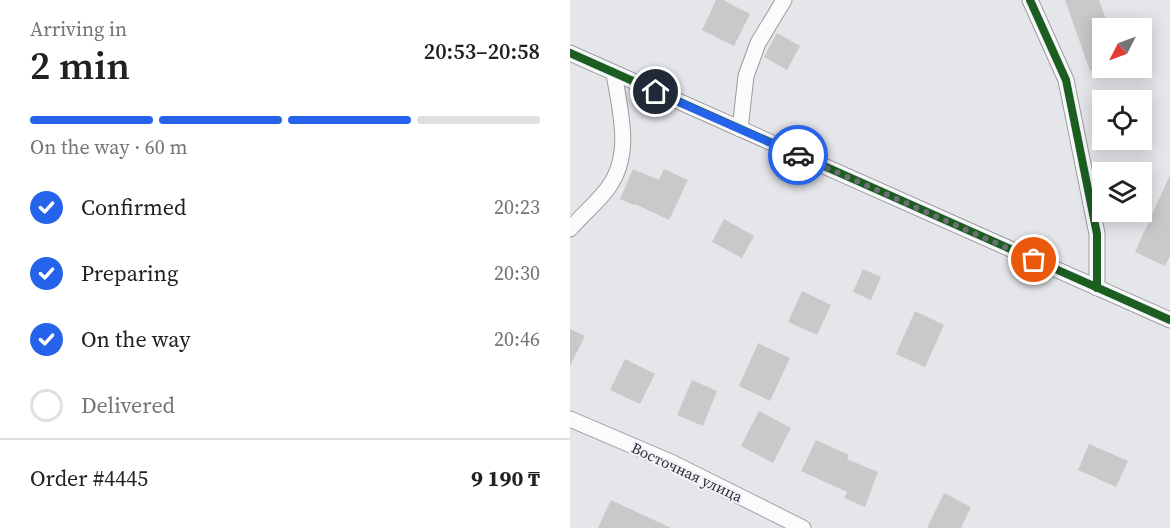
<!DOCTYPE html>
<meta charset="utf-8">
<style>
:root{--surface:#fff;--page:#f2f2f2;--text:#202124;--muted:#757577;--line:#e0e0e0;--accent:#2563eb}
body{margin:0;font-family:"Source Serif 4",serif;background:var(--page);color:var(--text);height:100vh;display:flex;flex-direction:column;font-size:22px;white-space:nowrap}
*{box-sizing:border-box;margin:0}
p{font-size:20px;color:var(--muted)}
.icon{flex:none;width:33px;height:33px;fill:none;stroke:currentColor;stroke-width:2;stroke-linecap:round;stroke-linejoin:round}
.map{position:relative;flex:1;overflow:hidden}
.side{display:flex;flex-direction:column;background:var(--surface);width:570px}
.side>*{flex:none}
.needle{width:39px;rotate:228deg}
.fabs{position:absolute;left:522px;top:18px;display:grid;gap:12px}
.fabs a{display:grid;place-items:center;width:60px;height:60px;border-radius:0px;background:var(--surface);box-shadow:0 3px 15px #0003;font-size:30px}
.pin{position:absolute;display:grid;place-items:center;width:51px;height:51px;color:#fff;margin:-26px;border:3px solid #fff;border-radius:50%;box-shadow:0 2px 6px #0007}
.courier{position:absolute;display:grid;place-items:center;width:60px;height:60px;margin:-30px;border:4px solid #2563eb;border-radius:50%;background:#fff;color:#222;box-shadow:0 2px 8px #0007}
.overview em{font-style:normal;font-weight:600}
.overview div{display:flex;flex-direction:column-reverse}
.overview{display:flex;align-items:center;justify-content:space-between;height:102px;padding:0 30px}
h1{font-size:39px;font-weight:600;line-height:45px}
.bar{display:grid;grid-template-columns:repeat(4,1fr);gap:9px 6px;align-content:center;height:72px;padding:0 30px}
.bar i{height:8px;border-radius:4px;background:var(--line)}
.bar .active{background:var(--accent)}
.bar p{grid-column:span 4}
.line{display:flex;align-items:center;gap:15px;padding:0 30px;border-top:2px solid var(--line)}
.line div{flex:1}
ol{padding:0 30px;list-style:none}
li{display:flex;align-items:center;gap:18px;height:66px}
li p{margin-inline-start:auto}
li .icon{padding:6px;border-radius:50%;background:var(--accent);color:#fff;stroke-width:4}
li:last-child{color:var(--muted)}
li i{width:33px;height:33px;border:3px solid var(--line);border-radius:50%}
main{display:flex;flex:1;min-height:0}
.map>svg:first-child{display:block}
.building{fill:#cac9ca}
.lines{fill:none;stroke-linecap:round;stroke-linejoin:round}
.minor-casing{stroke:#9b9c9f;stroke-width:17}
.minor{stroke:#fbfbfc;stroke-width:15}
.cycleway-casing{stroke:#f1f2fa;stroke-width:11}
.cycleway{stroke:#1b5e20;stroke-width:8}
.done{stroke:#6e6f72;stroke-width:6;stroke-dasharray:0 10.8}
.route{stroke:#2563eb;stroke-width:8}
.labels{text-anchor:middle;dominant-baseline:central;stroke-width:4.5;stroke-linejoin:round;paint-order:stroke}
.street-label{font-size:15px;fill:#2e2f32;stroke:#f1f2fa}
</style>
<main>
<section class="side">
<div class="overview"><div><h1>2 min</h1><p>Arriving in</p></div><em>20:53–20:58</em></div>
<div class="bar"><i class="active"></i><i class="active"></i><i class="active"></i><i></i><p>On the way · 60 m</p></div>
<ol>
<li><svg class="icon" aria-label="check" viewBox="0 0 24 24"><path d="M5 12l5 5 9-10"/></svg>Confirmed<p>20:23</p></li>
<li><svg class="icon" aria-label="check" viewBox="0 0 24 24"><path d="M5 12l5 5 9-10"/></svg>Preparing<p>20:30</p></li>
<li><svg class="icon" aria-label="check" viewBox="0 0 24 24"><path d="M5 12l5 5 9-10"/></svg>On the way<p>20:46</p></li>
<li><i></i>Delivered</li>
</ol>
<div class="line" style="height:78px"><div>Order #4445</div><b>9 190 ₸</b></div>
</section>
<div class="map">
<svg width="600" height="528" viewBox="0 0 600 528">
<rect width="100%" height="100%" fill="#e5e6ea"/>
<g class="building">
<path d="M146,0h7l27,14 -16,32 -32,-16z"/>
<path d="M495,0h34l10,28h-7v39l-12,4z"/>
<path d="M207,33l23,13 -13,24 -23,-13z"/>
<path d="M63,169l26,11 5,-11 24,11 -19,40 -34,-16 -1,1 -14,-6z"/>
<path d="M600,175v81l-5,10 -30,-14z"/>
<path d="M154,219l30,17 -12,22 -30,-16z"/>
<path d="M293,269l18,8 -10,23 -18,-8z"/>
<path d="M232,291l29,14 -14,30 -29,-13z"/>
<path d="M345,311l29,14 -19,42 -29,-13z"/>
<path d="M0,329l15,7 -15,30z"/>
<path d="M188,343l32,15 -20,43 -31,-15z"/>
<path d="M55,359l30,15 -15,30 -30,-14z"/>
<path d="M122,380l25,11 -14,35 -26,-11z"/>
<path d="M189,411l32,17 -18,35 -32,-17z"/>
<path d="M246,440l33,15 -2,4 31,13 -13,35 -21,-9 3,-6 -46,-21z"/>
<path d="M519,444l39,17 -12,26 -38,-17z"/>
<path d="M374,493l27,14 -10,21h-34z"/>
<path d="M41,500l60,28h-73z"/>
</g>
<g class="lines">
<g class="minor-casing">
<g id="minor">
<path d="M460,0l36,80 31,154v54"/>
<path d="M0,53l600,267"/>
<path d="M170,129l6,-53 12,-33 26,-43"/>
<path d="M0,229c12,-14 27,-26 38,-41 25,-34 12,-76 6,-115"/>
<path d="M0,419l103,44 130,65"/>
</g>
</g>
<use href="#minor" class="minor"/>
<g class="cycleway-casing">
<g id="cycleway">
<path d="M460,0l36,80 31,154v54"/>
<path d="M0,53l600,267"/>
</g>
</g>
<use href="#cycleway" class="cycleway"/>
</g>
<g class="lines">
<path class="done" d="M228,155l236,105"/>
<path class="route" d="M86,92l142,63"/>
</g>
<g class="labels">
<g class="street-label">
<text transform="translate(117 472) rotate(25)">Восточная улица</text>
</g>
</g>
</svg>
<div class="fabs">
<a><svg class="needle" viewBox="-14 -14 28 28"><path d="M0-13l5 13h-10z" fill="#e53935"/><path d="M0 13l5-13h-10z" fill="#757577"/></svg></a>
<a><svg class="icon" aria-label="locate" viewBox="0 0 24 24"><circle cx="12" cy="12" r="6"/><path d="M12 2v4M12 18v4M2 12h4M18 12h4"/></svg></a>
<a><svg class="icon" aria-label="layers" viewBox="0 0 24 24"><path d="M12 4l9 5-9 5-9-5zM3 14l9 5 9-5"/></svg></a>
</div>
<div class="pin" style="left:464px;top:260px;background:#ea580c"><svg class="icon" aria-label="bag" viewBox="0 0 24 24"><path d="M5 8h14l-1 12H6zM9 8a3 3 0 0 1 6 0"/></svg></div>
<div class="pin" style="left:86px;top:92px;background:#1f2937"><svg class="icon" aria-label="home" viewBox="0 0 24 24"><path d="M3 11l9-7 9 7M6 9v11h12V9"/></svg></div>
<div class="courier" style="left:228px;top:155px"><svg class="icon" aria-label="car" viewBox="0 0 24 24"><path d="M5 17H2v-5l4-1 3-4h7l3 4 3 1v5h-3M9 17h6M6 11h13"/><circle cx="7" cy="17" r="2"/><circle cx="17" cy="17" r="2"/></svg></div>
</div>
</main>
